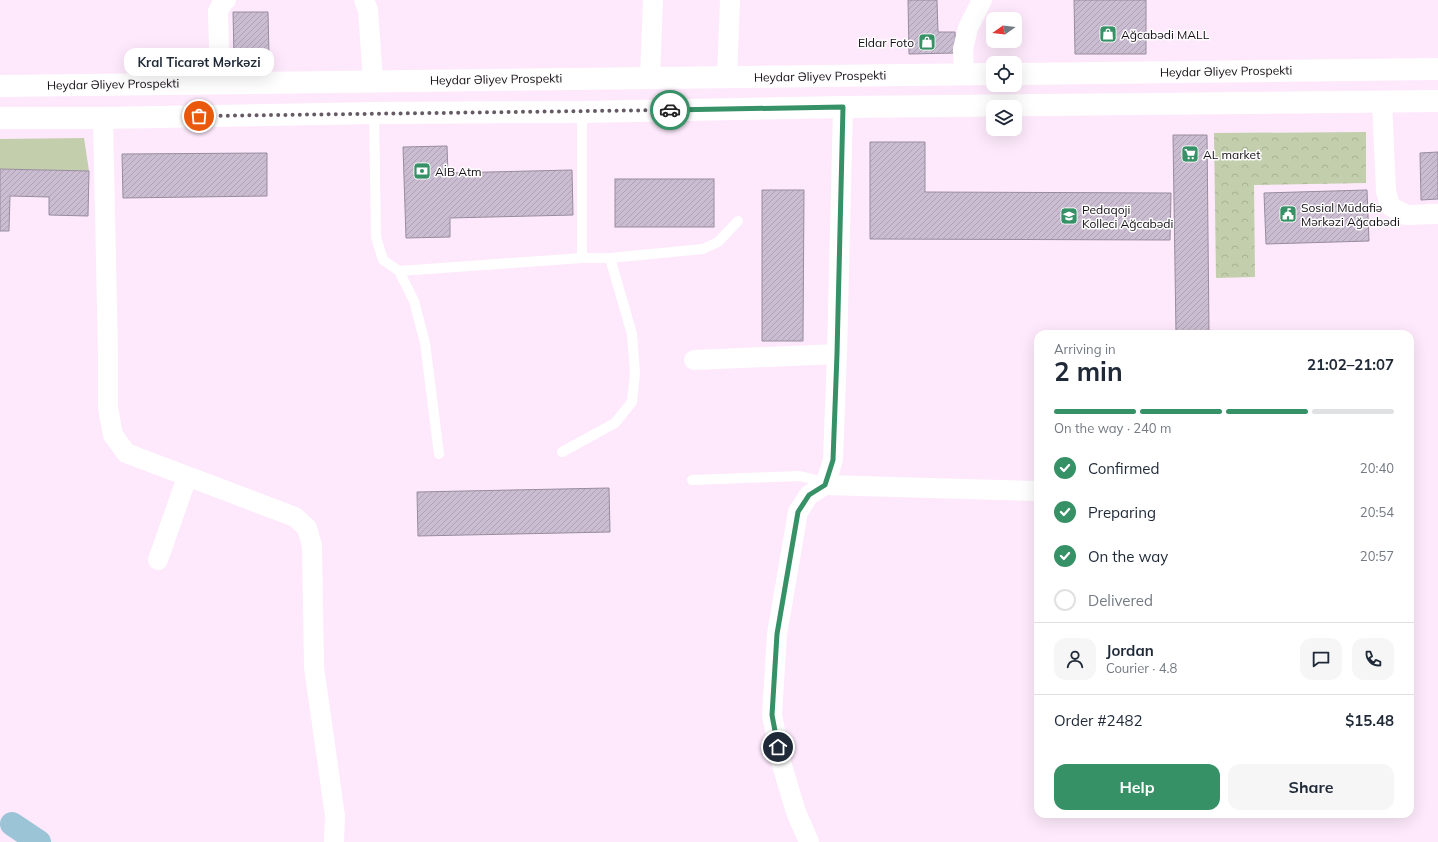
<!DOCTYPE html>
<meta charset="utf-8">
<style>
:root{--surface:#fff;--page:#f6f6f7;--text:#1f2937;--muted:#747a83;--line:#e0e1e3;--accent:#379167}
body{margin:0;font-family:Mulish,sans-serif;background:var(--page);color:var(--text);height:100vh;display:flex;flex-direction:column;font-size:15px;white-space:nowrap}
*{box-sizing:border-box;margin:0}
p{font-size:13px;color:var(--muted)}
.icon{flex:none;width:22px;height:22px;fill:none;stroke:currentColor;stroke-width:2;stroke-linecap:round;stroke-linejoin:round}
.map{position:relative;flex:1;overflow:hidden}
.side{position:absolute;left:1034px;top:330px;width:380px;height:488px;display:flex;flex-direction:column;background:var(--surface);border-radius:12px;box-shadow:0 4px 16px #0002}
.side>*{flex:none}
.needle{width:26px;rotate:256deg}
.tools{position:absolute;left:986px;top:12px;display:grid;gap:8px}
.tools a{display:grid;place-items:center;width:36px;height:36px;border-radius:8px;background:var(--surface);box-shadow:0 4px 16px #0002;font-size:20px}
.pin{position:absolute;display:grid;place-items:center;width:34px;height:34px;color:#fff;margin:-17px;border:2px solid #fff;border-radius:50%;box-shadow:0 1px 4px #0007}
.courier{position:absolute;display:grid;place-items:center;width:40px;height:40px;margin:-20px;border:3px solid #379167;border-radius:50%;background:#fff;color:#222;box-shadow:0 1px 5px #0007}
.bubble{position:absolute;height:28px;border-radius:12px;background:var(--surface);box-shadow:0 4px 16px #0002;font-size:13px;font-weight:700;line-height:28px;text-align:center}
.headline em{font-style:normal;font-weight:700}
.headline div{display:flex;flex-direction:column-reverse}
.headline{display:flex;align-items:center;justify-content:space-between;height:68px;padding:0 20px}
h1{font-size:26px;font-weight:700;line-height:30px}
.bar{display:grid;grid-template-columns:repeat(4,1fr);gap:6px 4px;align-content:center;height:48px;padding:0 20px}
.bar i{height:5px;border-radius:3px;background:var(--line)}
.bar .active{background:var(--accent)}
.bar p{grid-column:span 4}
.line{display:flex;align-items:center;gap:10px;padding:0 20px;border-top:1px solid var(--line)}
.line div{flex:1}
.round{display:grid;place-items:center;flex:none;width:42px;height:42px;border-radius:12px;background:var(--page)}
ol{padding:0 20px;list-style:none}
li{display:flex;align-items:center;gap:12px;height:44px}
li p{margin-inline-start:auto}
li .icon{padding:4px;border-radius:50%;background:var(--accent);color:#fff;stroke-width:4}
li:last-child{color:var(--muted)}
li i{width:22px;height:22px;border:2px solid var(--line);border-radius:50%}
.button{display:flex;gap:8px;margin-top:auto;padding:8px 20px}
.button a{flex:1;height:46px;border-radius:12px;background:var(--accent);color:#fff;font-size:16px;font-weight:700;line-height:46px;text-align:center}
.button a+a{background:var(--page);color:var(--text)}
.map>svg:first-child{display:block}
.grass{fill:#c3cfac}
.park{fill:url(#park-crowns)}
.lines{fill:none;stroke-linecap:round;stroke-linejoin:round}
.canal{stroke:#9bc4d7;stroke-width:24}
.building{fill:url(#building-hatch);stroke:#998c9f}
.lane{stroke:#fff;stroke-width:10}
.street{stroke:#fff;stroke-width:20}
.primary{stroke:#fff;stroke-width:22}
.done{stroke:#665b65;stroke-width:4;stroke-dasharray:0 7.2}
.route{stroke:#379167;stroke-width:5}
.labels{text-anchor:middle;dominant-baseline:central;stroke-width:3;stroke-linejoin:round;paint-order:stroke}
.poi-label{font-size:12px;fill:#140e14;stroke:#fdfdfd;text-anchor:start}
.street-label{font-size:12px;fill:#140e14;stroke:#fdfdfd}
</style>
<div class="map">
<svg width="1438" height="842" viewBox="0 0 1438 842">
<defs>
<pattern id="park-crowns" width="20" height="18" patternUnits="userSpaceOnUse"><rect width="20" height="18" fill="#c3cfac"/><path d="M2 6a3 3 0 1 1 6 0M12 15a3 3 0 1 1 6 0" fill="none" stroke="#a7b193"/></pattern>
<pattern id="building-hatch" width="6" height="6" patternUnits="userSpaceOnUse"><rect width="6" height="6" fill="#cbbdd1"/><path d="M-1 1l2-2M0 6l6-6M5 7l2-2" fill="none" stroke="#ada1b3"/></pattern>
</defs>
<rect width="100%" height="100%" fill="#fde9fb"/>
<path class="grass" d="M84,138l5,33 -89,-2v-30z"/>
<path class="park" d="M1366,132v51l-112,2 1,92 -39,1 -2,-145z"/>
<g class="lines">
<path class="canal" d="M12,824l27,18"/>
</g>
<g class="building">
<path d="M908,0h29l1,32h17l1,21 -47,1z"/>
<path d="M1074,0h72v54h-71z"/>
<path d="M233,12h35l1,44h-35z"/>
<path d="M1173,135h34l2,199h-33z"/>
<path d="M870,142h55v50l246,1 -1,47 -300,-1z"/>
<path d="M447,146l1,27 124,-3 1,45 -123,3v19l-44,1 -3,-91z"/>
<path d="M1438,152v47l-17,1 -1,-47z"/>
<path d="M267,153v43l-144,2 -1,-44z"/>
<path d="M0,169l89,2 -1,45 -39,-1v-18l-39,-1 -1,35h-9z"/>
<rect x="615" y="179" width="99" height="48"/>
<path d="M762,190h42l-1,151h-41z"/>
<path d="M1367,190l2,51 -103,3 -2,-51z"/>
<path d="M609,488l1,44 -192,4 -1,-44z"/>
</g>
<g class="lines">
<g class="lane">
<path d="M374,113l2,124 7,23 16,11 183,-13h28l22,76 3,39 -3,29 -17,21 -53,29"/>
<path d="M582,258v-146"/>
<path d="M610,258l93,-9 15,-7 20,-21"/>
<path d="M399,271l15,30 11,42 14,111"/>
<path d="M692,480l108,-4 16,4 9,5"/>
</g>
<g class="street">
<path d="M364,0l4,10 5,71"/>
<path d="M964,74l-1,-25 5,-21 14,-28"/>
<path d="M727,77l3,-77"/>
<path d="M650,78l3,-78"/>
<path d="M220,83l-2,-72 5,-9 3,-2"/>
<path d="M1382,101l4,90 4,15 16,9 32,-1"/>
<path d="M103,118l5,237v53l5,27 13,18 169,64 12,11 5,18 2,121 21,149 -1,26"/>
<path d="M694,360l143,-6"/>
<path d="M825,485l213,6"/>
<path d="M158,560l29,-83"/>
<path d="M809,842l-13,-30 -15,-50 -9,-47 5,-81 21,-122 11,-17 16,-10 8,-25 4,-106 6,-247"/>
</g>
<g class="primary">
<path d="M1015,74l423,-5"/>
<path d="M0,86l993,-12"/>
<path d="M0,118h103l271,-5 208,-1 261,-5 595,-6"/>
</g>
</g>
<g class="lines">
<path class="done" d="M199,116l471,-6"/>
<path class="route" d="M670,110l173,-3 -6,247 -4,106 -8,25 -16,10 -11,17 -21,122 -5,81 6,32"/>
</g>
<defs>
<g id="shop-square" transform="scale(0.9)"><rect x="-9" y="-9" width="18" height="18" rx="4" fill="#379167" stroke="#fdfdfd"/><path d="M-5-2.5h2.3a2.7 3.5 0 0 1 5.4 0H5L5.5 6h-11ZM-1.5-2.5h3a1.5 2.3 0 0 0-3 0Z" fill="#fff"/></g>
<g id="supermarket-square" transform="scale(0.9)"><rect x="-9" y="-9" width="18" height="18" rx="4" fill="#379167" stroke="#fdfdfd"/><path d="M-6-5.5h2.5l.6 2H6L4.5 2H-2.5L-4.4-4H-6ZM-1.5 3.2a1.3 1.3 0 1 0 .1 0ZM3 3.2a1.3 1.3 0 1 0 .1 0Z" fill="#fff"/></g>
<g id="bank-square" transform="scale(0.9)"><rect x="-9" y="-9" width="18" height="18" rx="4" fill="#379167" stroke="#fdfdfd"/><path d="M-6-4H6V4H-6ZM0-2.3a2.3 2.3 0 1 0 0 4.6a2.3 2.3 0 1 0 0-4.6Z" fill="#fff"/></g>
<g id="civic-square" transform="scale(0.9)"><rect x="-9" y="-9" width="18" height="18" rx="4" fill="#379167" stroke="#fdfdfd"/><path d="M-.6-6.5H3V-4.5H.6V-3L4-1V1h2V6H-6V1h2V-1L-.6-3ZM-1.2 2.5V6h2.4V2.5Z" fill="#fff"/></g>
<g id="university-square" transform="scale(0.9)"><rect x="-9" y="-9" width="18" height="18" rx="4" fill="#379167" stroke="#fdfdfd"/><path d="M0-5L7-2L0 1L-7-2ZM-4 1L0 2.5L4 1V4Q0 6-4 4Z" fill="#fff"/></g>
</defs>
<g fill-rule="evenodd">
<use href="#shop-square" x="1108" y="34"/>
<use href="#shop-square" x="927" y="42"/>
<use href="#supermarket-square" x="1190" y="154"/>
<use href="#bank-square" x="422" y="171"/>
<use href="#civic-square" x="1288" y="214"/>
<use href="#university-square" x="1069" y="216"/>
</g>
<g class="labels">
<g class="poi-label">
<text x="1121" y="34">Ağcabədi MALL</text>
<text x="914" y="42" text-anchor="end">Eldar Foto</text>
<text x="1203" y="154">AL market</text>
<text x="435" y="171">AİB Atm</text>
<text x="1301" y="207">Sosial Müdafiə<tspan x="1301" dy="14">Mərkəzi Ağcabədi</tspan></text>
<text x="1082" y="209">Pedaqoji<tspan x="1082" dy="14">Kolleci Ağcabədi</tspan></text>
</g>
<g class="street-label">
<text transform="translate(1226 71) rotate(-1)">Heydar Əliyev Prospekti</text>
<text transform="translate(820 76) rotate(-1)">Heydar Əliyev Prospekti</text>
<text transform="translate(496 79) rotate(-1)">Heydar Əliyev Prospekti</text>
<text transform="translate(113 84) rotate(-1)">Heydar Əliyev Prospekti</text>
</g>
</g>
</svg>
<div class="tools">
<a><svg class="needle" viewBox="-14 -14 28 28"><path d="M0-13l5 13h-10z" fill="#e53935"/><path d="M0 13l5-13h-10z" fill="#747a83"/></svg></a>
<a><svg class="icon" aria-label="locate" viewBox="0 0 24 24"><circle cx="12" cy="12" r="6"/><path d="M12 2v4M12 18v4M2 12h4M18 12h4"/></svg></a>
<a><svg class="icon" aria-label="layers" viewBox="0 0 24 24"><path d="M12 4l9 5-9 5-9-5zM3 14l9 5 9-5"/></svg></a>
</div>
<div class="pin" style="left:199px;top:116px;background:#ea580c"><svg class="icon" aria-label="bag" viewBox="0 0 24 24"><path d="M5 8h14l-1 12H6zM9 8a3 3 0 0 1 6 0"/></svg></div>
<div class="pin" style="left:778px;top:747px;background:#1f2937"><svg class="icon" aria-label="home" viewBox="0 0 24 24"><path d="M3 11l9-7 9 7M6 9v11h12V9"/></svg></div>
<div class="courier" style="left:670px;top:110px"><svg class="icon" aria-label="car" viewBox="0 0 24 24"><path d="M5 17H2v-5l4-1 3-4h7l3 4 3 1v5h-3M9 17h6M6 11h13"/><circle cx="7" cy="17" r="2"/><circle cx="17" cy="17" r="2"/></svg></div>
<div class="bubble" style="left:124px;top:48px;width:150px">Kral Ticarət Mərkəzi</div>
<section class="side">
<div class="headline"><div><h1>2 min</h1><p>Arriving in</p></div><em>21:02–21:07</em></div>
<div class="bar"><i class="active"></i><i class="active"></i><i class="active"></i><i></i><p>On the way · 240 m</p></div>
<ol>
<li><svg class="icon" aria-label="check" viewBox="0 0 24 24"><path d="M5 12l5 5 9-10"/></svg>Confirmed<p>20:40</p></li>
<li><svg class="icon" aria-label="check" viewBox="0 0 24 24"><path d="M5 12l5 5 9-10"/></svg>Preparing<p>20:54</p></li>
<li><svg class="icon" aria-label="check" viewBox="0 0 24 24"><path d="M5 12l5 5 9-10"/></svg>On the way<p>20:57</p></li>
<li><i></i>Delivered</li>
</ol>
<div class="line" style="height:72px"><a class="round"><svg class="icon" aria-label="person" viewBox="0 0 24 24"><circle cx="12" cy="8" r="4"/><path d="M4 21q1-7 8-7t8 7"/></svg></a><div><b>Jordan</b><p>Courier · 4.8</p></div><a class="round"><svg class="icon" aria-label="chat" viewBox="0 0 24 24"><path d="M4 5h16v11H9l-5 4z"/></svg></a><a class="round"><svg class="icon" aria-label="phone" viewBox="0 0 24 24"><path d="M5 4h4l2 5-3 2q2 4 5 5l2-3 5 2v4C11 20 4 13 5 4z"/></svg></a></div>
<div class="line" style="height:52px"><div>Order #2482</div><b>$15.48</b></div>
<div class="button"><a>Help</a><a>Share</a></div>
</section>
</div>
